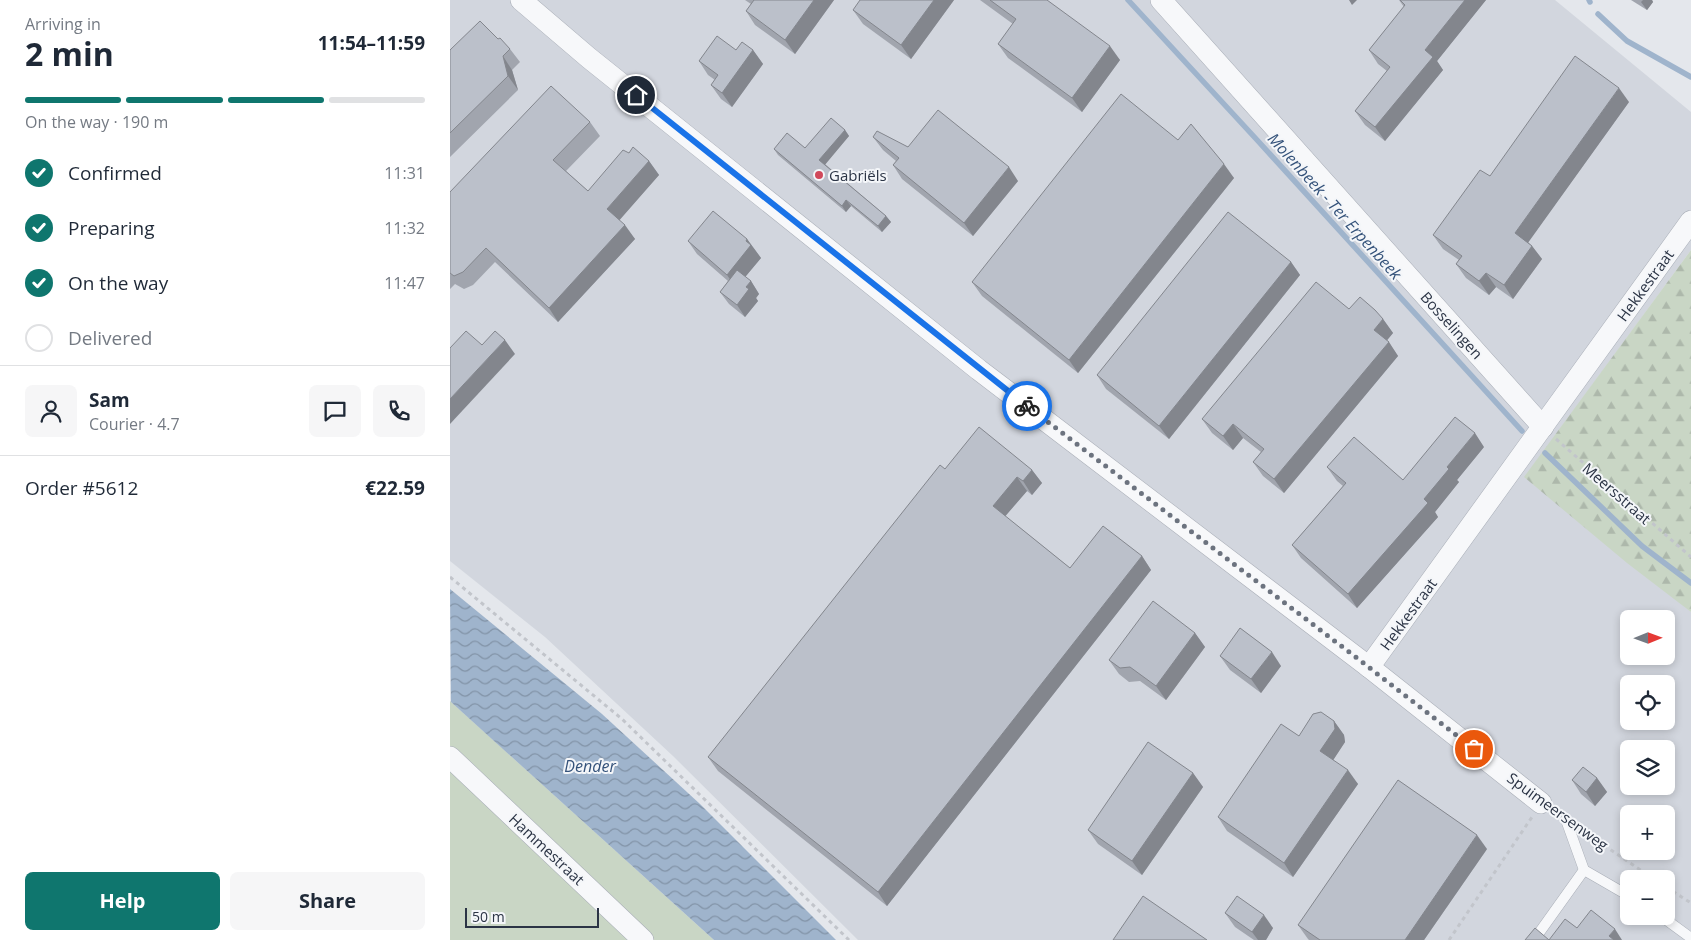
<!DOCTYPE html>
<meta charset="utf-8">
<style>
:root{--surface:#fff;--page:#f6f6f7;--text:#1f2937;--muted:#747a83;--line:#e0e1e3;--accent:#0f766e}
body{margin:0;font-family:"Open Sans",sans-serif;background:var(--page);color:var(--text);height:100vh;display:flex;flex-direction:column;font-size:19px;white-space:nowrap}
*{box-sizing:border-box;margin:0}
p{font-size:16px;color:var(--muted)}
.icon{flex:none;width:28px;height:28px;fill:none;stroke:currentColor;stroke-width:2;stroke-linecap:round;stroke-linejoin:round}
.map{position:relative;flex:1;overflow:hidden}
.drawer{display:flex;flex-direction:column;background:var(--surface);width:450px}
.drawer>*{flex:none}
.needle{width:32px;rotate:89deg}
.tools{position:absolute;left:1170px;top:610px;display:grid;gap:10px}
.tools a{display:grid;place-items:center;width:55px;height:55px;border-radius:8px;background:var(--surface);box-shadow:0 2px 8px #0003;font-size:25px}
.scale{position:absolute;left:15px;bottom:12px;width:134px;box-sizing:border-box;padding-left:5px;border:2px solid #2b3445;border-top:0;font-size:14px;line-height:18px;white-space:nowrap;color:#2b3445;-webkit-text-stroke:4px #f4f6f9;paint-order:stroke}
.pin{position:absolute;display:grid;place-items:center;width:42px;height:42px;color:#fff;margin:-21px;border:2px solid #fff;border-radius:50%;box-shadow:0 1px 5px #0007}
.courier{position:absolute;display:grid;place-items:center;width:50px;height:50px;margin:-25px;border:4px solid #1a73e8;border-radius:50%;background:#fff;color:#222;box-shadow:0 1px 6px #0007}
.summary em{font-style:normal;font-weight:700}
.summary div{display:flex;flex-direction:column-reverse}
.summary{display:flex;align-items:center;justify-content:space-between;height:85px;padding:0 25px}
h1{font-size:32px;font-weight:700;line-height:38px}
.bar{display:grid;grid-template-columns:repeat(4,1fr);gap:8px 5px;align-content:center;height:60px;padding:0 25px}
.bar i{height:6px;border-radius:4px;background:var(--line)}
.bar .current{background:var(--accent)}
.bar p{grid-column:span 4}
.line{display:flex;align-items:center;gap:12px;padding:0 25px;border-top:1px solid var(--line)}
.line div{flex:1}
.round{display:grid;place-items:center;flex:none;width:52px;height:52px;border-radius:8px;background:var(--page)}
ol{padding:0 25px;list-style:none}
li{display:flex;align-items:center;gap:15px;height:55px}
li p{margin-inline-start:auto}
li .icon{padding:5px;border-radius:50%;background:var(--accent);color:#fff;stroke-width:4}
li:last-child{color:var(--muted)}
li i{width:28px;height:28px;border:2px solid var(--line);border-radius:50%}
.primary-button{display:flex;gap:10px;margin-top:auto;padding:10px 25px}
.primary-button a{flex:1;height:58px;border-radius:8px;background:var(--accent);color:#fff;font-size:20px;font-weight:700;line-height:58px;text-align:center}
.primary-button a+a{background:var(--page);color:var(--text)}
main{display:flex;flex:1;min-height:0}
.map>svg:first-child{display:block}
.built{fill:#d2d6de;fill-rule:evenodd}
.grass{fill:#c9d6c5}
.forest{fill:url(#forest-firs)}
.water{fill:url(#water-waves)}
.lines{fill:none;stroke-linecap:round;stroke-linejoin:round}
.stream{stroke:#9fb4cc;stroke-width:5.5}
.service-casing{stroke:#a9aeb7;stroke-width:11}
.minor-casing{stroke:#a9aeb7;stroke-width:22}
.path{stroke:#c2c5cb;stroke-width:3;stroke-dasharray:4 4;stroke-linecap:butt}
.service{stroke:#f7f8fa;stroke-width:10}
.minor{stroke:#f7f8fa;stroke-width:21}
.wall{fill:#a1a5ae}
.shaded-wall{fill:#83868d}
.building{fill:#bbc0ca;stroke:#83868d}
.done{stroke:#6c737f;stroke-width:5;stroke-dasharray:0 9}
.route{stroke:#1a73e8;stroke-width:6}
.poi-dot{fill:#d1495b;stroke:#f4f6f9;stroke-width:2}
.labels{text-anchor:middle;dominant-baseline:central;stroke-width:4;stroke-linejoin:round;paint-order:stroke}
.poi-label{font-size:15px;fill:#2b3445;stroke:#f4f6f9;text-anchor:start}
.street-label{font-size:15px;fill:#2b3445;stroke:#f4f6f9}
.water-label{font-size:16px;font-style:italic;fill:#34527a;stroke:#f4f6f9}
</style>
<main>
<section class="drawer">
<div class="summary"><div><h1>2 min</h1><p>Arriving in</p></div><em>11:54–11:59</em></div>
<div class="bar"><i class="current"></i><i class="current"></i><i class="current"></i><i></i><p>On the way · 190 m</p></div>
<ol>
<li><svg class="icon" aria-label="check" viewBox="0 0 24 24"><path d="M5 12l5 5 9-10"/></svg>Confirmed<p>11:31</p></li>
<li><svg class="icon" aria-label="check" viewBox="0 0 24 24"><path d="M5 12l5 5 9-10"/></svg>Preparing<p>11:32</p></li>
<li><svg class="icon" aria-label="check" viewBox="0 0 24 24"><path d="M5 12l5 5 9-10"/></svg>On the way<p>11:47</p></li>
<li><i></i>Delivered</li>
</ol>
<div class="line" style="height:90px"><a class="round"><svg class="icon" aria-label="person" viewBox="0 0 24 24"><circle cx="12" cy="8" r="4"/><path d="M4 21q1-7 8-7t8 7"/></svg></a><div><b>Sam</b><p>Courier · 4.7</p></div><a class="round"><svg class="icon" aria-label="chat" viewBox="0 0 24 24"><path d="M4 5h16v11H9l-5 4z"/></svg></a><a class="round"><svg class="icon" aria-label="phone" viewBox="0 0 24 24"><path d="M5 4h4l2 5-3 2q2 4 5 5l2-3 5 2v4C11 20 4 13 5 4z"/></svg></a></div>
<div class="line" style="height:65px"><div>Order #5612</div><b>€22.59</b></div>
<div class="primary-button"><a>Help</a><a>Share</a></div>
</section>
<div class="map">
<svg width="1241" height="940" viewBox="0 0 1241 940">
<defs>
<pattern id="forest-firs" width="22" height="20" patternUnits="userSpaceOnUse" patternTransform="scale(1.25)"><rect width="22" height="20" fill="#c9d6c5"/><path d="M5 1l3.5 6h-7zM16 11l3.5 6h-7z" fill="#adb8ab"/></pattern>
<pattern id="water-waves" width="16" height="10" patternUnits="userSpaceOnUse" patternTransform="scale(1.25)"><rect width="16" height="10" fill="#9fb4cc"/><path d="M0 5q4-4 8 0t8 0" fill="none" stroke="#8293a7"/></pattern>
</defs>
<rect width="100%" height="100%" fill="#e4e7ec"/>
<path class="built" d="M0,0h1105l136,112v138l-161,220 161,142v328h-833l-185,-184 -128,-119 -95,-76zM1179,619h37v37h-37zM1179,684h37v37h-37zM1179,749h37v37h-37zM1179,814h37v37h-37zM1179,879h37v37h-37z"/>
<path class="grass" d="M0,701l264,239h-264z"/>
<path class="forest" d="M1241,250v362l-64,-49 -103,-86z"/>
<path class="water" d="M0,589l152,125 98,90 136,136h-122l-263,-238z"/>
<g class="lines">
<g class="stream">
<path d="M678,0l130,141 264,290"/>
<path d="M1139,0l1,2"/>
<path d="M1148,14l29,27 64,36"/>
<path d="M1095,453l97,93 49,37"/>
</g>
<g class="service-casing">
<g id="service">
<path d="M1116,820l18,50 45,26"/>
<path d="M1211,916l30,22"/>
<path d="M1084,940l50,-70"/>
</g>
</g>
<g class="minor-casing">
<g id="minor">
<path d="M71,0l68,58 390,312 390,297 172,136"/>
<path d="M711,0l382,427"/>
<path d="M919,667l322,-446"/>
<path d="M0,757l193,183"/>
</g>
</g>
<g class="path">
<path d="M1106,439l135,118"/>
<path d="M0,577l172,142 227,221"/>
<path d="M1134,832l70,47"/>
<path d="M1216,887l25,16"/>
<path d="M999,940l83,-123"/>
</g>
<use href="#service" class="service"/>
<use href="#minor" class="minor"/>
</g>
<g class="wall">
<path d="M295,0h89l-39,54 -40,-29 -9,-14 5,-7z"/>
<path d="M504,0l-43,59 -48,-35 -10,-14z"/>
<path d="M530,0h67l73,60 -38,52 -74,-54 -10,-14 15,-20z"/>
<path d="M949,0h87l-49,61 6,9 -58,71 -20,-16 -10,-14 32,-40 -9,-7 -9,-14 35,-43z"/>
<path d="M1181,0h21l1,2 -6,8z"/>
<path d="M48,39l12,10 10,13 -8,8 6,20 -68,67v-107z"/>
<path d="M303,50l10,14 -31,43 -11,-8 -10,-14 4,-5 -7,-5 -9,-14z"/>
<path d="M1179,102l-101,140 4,4 10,13 -29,40 -17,-12 -7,8 -23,-17 -10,-14 3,-4 -16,-11 -10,-14 57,-59z"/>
<path d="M140,122l10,14 -34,35 22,20 61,-30 10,14 -40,45 16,19 -77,83 -63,-60 -22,23 -9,4 -9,-5 -5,5v-97z"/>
<path d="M395,130l4,6 -24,28 61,52 5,6 -9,10 -31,-26 -5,6 -68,-57 -4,-6 31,-1z"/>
<path d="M423,137l35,10 110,34 -45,55 -71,-57 -9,-14 3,-4 -13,-11z"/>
<path d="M728,140l56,38 -156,195 -96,-77 -10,-14z"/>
<path d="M297,239l14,19 -16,19 6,4 8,13 -3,4 2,3 -13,16 -16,-13 -9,-12 8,-11 -31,-27 -9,-13z"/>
<path d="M841,262l9,13 -131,164 -63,-50 -9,-14z"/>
<path d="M899,309l34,10 10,14 -6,7 11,16 -114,137 -21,-17 -10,-14 8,-10 -18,-14 -10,12 -21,-17 -10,-14z"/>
<path d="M1034,447l-27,33 2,2 -24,30 3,5 -81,91 -56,-50 -9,-13 51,-59 -6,-5 -10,-14 76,13z"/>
<path d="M495,469l87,1 10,13 -10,12 -5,-4 -22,25 65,52 72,-12 9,14 -264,336 -169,-135 -10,-14z"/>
<path d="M745,633l10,14 -39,53 -26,-19 -11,1 -10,-8 -10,-14z"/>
<path d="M770,656l61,10 -20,27 -31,-23z"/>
<path d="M884,721l10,14 1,7 -12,18 25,24 -65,93 -66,-46 -9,-14 81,-81z"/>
<path d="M743,773l10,14 -61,88 -44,-31 -10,-14z"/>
<path d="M1147,778l10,14 -12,14 -14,-12 -9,-14z"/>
<path d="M1037,849l-63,91h-115l-1,-1 -10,-14z"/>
<path d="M775,913l48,15 -7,12h-12l-19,-13z"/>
</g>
<g class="shaded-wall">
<path d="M364,0h20l-39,54 -10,-14z"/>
<path d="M484,0h20l-43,59 -10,-14z"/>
<path d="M899,0h8l-5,5z"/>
<path d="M1015,0h21l-49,61 6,9 -58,71 -10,-14 50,-77z"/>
<path d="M1193,0h9l1,2 -6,8 -6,-8z"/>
<path d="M660,46l10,14 -38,52 -10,-14z"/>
<path d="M303,50l10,14 -31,43 -10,-14z"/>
<path d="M53,56l9,14 6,20 -10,-14z"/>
<path d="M1169,88l10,14 -104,145 -10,-14z"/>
<path d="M395,130l4,6 -25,30 -5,-6z"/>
<path d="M199,161l10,14 -42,48 -10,-14z"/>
<path d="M774,164l10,14 -156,195 -9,-13z"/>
<path d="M559,167l9,14 -45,55 -9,-13z"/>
<path d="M396,200l5,6 -5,6 -4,-6z"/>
<path d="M436,216l5,6 -9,10 -4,-6z"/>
<path d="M175,225l10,14 -77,83 -9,-14z"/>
<path d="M297,239l14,19 -25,30 -9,-13z"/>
<path d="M1082,246l10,13 -29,40 -9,-14z"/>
<path d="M841,262l9,13 -131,164 -10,-13z"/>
<path d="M1036,273l10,14 -7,8 -10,-14z"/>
<path d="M301,281l8,13 -3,4 2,3 -13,16 -8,-12 9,-18z"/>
<path d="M933,319l10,14 -9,11 -10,-14z"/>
<path d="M55,340l10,14 -65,70v-25z"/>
<path d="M939,342l9,14 -114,137 -10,-14z"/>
<path d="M783,424l10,14 -10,12 -10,-14z"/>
<path d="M1025,433l9,14 -27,33 2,2 -24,30 3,5 -81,91 -9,-14 76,-95 23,-32z"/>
<path d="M582,470l10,13 -10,12 -9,-14z"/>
<path d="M567,477l10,14 -25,29 -9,-14z"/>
<path d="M692,556l9,14 -264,336 -9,-14z"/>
<path d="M745,633l10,14 -39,53 -10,-14z"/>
<path d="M822,652l9,14 -20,27 -10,-14z"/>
<path d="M884,721l10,14 1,7 -15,23 -10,-14z"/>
<path d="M898,770l10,14 -65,93 -9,-14z"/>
<path d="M743,773l10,14 -61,88 -10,-14z"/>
<path d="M1147,778l10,14 -12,14 -9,-14z"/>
<path d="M1027,835l10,14 -63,91h-19z"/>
<path d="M814,915l9,13 -7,12h-8l-6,-8z"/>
<path d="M1165,929l7,11h-10l-3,-4z"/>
</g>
<g class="building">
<path d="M304,0h60l-29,40 -39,-29z"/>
<path d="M410,0h74l-33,45 -48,-35z"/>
<path d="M540,0h57l63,46 -38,52 -74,-54 18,-25z"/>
<path d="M950,0h65l-40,50 8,7 -58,70 -20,-16 35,-44 -21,-17 36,-45z"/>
<path d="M30,21l18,18 2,-1 10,11 -7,7 5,20 -58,57v-83z"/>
<path d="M267,36l19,14 6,-8 11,8 -31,43 -11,-8 7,-10 -19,-14z"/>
<path d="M1125,56l44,32 -104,145 17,13 -28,39 -18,-12 -7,8 -23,-17 6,-8 -29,-21 47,-65 10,6z"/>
<path d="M101,86l39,36 -37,38 35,31 35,-41 6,3 4,-6 16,14 -42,48 18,16 -76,83 -63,-60 -23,24 -9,4 -4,-3v-81z"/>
<path d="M671,94l57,46 13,-16 33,40 -155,196 -97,-78z"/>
<path d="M488,110l71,57 -45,56 -71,-58 6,-7 -26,-21 4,-6 31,16z"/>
<path d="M381,118l14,12 -26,30 67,56 -8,10 -32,-26 -4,6 -68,-57 13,-16 18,15z"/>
<path d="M263,211l34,28 -1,2 5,4 -24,30 -39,-34z"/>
<path d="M778,212l63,50 -132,164 -62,-51z"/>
<path d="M287,270l14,11 -5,6 3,2 -12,16 -17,-13z"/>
<path d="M866,282l33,27 11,-12 15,13 8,9 -9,11 15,12 -115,137 -21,-17 11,-13 -31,-25 -10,12 -21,-17z"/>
<path d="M16,331l16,14 13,-14 10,9 -55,59v-51z"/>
<path d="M1005,417l20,16 -28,34 2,2 -25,30 4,4 -80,91 -56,-49 54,-62 -19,-16 27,-30 49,43z"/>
<path d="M529,427l53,43 -9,11 -6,-4 -24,29 77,62 33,-42 39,30 -264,336 -170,-135 232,-292 5,4z"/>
<path d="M703,601l42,32 -39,53 -26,-19 -10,1 -11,-8z"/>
<path d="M790,628l32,24 -21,27 -31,-23z"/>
<path d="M871,712l13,9 1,8 -15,22 28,19 -64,93 -66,-46 63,-93 18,12 14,-22z"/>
<path d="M698,742l45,31 -61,88 -44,-31z"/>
<path d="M1133,767l14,11 -11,14 -14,-12z"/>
<path d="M948,780l79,55 -72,105h-85l-22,-15z"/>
<path d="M693,896l64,44h-94z"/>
<path d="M787,896l27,19 -12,17 -27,-19z"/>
<path d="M1141,910l24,19 -6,7 5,4h-89l10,-12 14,12 16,-21 12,9z"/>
</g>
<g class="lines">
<path class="done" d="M577,406l326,249 121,94"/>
<path class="route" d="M186,95l391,311"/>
</g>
<circle class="poi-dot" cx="369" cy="175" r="5"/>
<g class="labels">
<g class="poi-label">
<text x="379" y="175">Gabriëls</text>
</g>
<g class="street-label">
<text transform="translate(1195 285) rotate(-54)">Hekkestraat</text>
<text transform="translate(1002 325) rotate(48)">Bosselingen</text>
<text transform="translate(1167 493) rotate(41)">Meersstraat</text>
<text transform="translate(958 614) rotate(-54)">Hekkestraat</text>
<text transform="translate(1108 811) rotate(36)">Spuimeersenweg</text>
<text transform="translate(97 849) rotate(43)">Hammestraat</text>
</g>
<g class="water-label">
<text transform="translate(885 206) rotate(48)">Molenbeek - Ter Erpenbeek</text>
<text x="140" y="766">Dender</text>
</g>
</g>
</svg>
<div class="tools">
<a><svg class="needle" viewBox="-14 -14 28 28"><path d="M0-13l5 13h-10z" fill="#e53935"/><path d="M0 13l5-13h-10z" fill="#747a83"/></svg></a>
<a><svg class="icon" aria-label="locate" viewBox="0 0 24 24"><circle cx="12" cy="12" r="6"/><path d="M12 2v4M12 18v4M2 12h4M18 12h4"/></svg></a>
<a><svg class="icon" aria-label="layers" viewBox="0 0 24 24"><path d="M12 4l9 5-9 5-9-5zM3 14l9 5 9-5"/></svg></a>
<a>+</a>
<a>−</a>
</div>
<div class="scale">50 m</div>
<div class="pin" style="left:1024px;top:749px;background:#ea580c"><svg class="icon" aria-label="bag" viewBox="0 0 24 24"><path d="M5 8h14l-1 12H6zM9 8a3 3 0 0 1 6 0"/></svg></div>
<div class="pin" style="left:186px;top:95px;background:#1f2937"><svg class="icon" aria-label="home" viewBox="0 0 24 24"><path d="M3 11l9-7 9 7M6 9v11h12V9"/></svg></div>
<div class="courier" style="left:577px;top:406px"><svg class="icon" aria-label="bike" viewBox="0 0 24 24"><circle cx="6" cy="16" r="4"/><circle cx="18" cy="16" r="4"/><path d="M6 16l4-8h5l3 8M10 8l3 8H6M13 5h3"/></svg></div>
</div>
</main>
